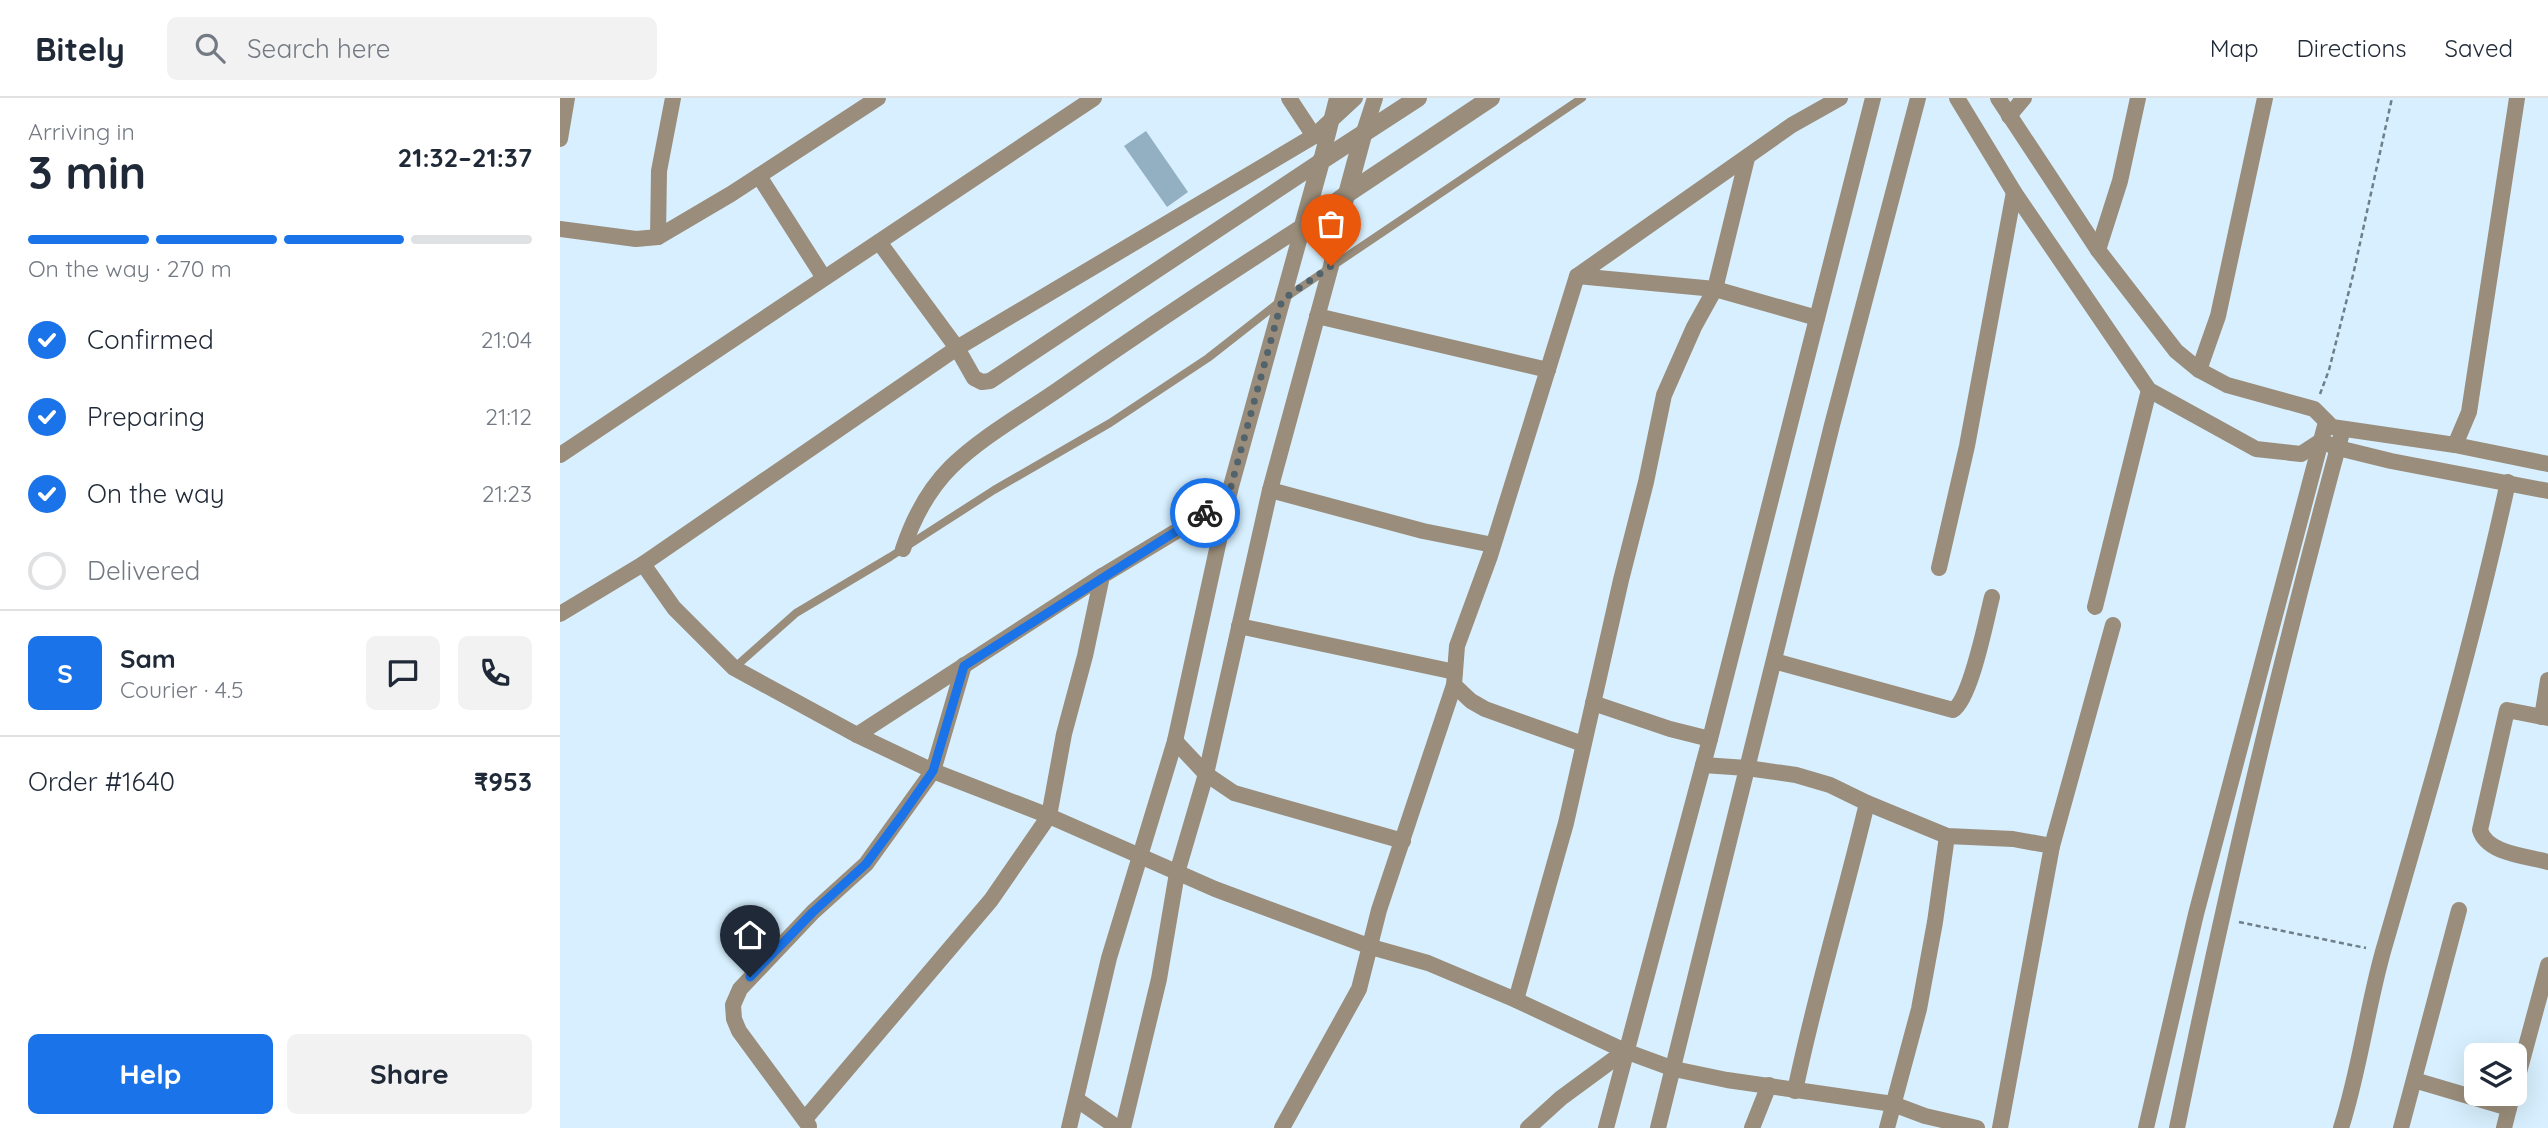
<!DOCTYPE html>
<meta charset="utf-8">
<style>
:root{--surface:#fff;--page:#f2f2f3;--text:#1f2937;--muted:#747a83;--line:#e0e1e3;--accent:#1a73e8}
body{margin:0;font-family:Quicksand,sans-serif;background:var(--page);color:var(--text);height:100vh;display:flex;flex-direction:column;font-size:26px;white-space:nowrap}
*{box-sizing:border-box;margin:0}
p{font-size:23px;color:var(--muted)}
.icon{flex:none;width:38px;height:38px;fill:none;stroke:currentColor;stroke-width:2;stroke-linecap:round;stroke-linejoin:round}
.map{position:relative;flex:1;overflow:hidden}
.side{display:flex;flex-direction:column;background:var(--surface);width:560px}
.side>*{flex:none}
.buttons{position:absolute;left:1904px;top:945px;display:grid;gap:14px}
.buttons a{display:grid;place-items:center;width:63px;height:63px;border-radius:10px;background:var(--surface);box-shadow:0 7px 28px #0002;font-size:35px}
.pin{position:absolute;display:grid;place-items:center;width:60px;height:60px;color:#fff;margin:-72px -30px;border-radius:50% 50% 50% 0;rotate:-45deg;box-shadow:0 0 7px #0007}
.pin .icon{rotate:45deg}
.courier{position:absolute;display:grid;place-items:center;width:70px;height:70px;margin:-35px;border:5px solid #1a73e8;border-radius:50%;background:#fff;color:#222;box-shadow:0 2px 9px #0007}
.headline em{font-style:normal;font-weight:700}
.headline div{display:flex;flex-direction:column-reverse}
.headline{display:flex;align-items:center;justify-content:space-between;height:119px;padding:0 28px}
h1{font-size:46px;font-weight:700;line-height:52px}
.bar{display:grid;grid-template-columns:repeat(4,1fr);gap:10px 7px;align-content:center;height:84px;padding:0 28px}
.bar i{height:9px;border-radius:5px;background:var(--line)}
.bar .selected{background:var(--accent)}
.bar p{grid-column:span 4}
.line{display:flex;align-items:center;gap:18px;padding:0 28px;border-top:2px solid var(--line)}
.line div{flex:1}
.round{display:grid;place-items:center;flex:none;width:74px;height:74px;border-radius:10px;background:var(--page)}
ol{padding:0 28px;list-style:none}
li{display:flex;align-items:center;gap:21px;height:77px}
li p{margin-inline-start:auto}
li .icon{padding:7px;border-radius:50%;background:var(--accent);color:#fff;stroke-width:4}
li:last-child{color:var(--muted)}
li i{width:38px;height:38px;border:4px solid var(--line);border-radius:50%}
.action{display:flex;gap:14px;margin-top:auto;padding:14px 28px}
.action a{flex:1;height:80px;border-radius:10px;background:var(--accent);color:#fff;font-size:28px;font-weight:700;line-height:80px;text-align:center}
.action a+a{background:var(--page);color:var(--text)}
header{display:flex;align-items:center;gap:42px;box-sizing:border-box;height:98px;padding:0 35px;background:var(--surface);border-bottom:2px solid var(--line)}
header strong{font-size:33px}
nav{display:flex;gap:38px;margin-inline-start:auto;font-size:24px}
.search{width:490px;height:63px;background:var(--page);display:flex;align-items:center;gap:18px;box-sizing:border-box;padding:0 24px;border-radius:10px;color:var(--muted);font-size:26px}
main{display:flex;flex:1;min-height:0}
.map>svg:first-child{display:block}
.building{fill:#93afc2}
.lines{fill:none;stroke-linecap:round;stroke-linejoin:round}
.path{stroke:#6e7f8a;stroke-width:2.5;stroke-dasharray:5 3.5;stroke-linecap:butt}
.service{stroke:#9a8d7b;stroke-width:8}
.minor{stroke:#9a8d7b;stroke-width:16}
.tertiary{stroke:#9a8d7b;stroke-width:18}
.done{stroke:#53636c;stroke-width:7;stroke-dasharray:0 12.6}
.route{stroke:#1a73e8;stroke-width:9}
</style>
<header>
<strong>Bitely</strong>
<div class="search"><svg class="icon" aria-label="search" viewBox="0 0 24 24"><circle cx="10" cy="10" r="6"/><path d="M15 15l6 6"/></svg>Search here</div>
<nav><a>Map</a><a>Directions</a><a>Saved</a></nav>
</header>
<main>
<section class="side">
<div class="headline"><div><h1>3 min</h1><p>Arriving in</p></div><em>21:32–21:37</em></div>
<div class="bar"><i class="selected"></i><i class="selected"></i><i class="selected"></i><i></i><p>On the way · 270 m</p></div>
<ol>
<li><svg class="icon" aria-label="check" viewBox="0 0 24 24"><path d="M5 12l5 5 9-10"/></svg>Confirmed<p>21:04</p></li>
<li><svg class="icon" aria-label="check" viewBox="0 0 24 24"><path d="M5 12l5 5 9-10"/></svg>Preparing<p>21:12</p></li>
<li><svg class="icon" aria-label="check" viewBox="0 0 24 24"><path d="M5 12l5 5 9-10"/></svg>On the way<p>21:23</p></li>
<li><i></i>Delivered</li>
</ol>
<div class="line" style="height:126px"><b class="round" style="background:var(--accent);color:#fff">S</b><div><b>Sam</b><p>Courier · 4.5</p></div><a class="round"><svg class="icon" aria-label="chat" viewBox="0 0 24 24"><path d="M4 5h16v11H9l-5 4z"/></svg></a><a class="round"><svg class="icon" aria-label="phone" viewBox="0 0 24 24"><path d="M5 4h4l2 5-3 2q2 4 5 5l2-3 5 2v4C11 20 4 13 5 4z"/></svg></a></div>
<div class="line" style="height:91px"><div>Order #1640</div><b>₹953</b></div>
<div class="action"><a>Help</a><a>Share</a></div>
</section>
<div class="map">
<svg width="1988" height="1030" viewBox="0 0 1988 1030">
<rect width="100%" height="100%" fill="#d7effe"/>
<path class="building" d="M586,33l42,61 -21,15 -43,-61z"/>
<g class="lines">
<g class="path">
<path d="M1760,296l9,-24 24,-95 39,-177"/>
<path d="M1679,824l127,26"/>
</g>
<path class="service" d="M174,570l62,-55 94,-56 104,-67 116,-67 98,-65 74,-58 300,-202"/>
<g class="minor">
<path d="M729,0l25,38"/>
<path d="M1397,0l57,94 135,198 107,59 45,5 20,-13 17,7 53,13 157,30"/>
<path d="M1438,0l100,152 78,101 23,19 28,15 87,24 18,18 123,18 93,19"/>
<path d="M1449,18l15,-18"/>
<path d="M803,37l12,-37"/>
<path d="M0,41l7,-41"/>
<path d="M199,78l65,102"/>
<path d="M0,131l76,10 22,-2 73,-43 147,-96"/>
<path d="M98,139l1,-66 14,-73"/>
<path d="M319,144l78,106 17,30 8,4 8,-1 331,-220 16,-63"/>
<path d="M1538,152l22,-69 18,-83"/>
<path d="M1017,178l138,13 102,29"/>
<path d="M757,218l231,54"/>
<path d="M1639,272l19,-54 47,-218"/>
<path d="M1895,347l14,-33 48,-314"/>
<path d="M0,357l534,-357"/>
<path d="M710,392l153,41 70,14"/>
<path d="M343,451c10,-30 25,-59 48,-82 32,-31 72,-53 108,-78 80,-56 161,-110 244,-163"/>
<path d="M83,466l314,-216 357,-212 41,-38"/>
<path d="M1379,470l28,-122 47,-254"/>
<path d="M1535,509l54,-217"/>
<path d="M0,516l83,-50 31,44 60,60 123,67 76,36 116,45 166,73 156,58 57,16 88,37 109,51 49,18 53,11 166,24 32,12 52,12"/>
<path d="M679,528l216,46"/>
<path d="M1214,563l179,49c18,-11 33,-90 39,-113"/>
<path d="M894,587l17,16 14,8 98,35"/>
<path d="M1033,605l77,26 40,10"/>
<path d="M1982,619l6,-37"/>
<path d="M1988,620l-41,-8 -27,120c7,24 47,26 68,32"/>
<path d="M297,637l245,-159"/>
<path d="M615,643l31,33 28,19 169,48"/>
<path d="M1143,667l44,3 49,7 34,10 37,18 80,33 66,3 39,7 -52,282"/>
<path d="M1492,748l61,-221"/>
<path d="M956,902l50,-177 55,-243 25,-98 18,-87 30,-68 21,-38 32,-131"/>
<path d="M1854,982l95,28"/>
<path d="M1955,989l33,-122"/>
<path d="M1235,993c20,-97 49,-191 72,-288"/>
<path d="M516,1001l42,29"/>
<path d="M245,1021l186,-219 58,-84 15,-82 21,-78 17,-80 98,-59 30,-27"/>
<path d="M249,1028l-70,-95 -5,-12 -1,-14 7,-16 73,-77 53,-48 67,-93 31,-106"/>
<path d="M509,1030l40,-170 66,-217 55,-251 73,-264"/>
<path d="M563,1030l36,-149 18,-106 29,-99 64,-284 61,-224 16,-72"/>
<path d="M722,1030l77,-139 20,-79 75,-225 3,-39 33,-90 87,-280 215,-151 48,-27"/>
<path d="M968,1030l33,-30 64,-47"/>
<path d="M1046,1030l104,-389 163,-641"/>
<path d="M1098,1030l174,-703 86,-327"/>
<path d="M1192,1030l17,-43"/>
<path d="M1327,1030l32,-119 16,-87 12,-86"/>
<path d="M1586,1030l50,-214 130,-492"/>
<path d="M1617,1030c48,-235 103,-468 166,-699"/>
<path d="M1781,1030c19,-59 26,-121 43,-180 45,-155 90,-309 124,-466"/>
<path d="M1841,1030l58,-218"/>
<path d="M1944,1030l7,-28"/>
</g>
<g class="tertiary">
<path d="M787,96l16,-59"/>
<path d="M743,128l44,-32 144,-96"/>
<path d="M743,128l18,-65 97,-63"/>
</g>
</g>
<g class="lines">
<path class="done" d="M645,415l25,-23 52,-190 49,-34"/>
<path class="route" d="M190,879l63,-65 53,-48 37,-50 30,-43 31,-105 241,-153"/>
</g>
</svg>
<div class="buttons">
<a><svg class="icon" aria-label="layers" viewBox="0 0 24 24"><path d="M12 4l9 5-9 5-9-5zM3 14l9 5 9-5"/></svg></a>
</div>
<div class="pin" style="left:771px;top:168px;background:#ea580c"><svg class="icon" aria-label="bag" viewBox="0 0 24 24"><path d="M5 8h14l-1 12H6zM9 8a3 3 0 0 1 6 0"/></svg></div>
<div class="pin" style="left:190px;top:879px;background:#1f2937"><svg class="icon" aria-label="home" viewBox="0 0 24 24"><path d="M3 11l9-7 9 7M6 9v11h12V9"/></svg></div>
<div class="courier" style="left:645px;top:415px"><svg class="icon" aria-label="bike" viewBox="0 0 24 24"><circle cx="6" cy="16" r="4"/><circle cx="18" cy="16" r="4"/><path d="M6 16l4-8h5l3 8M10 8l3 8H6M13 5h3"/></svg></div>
</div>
</main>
